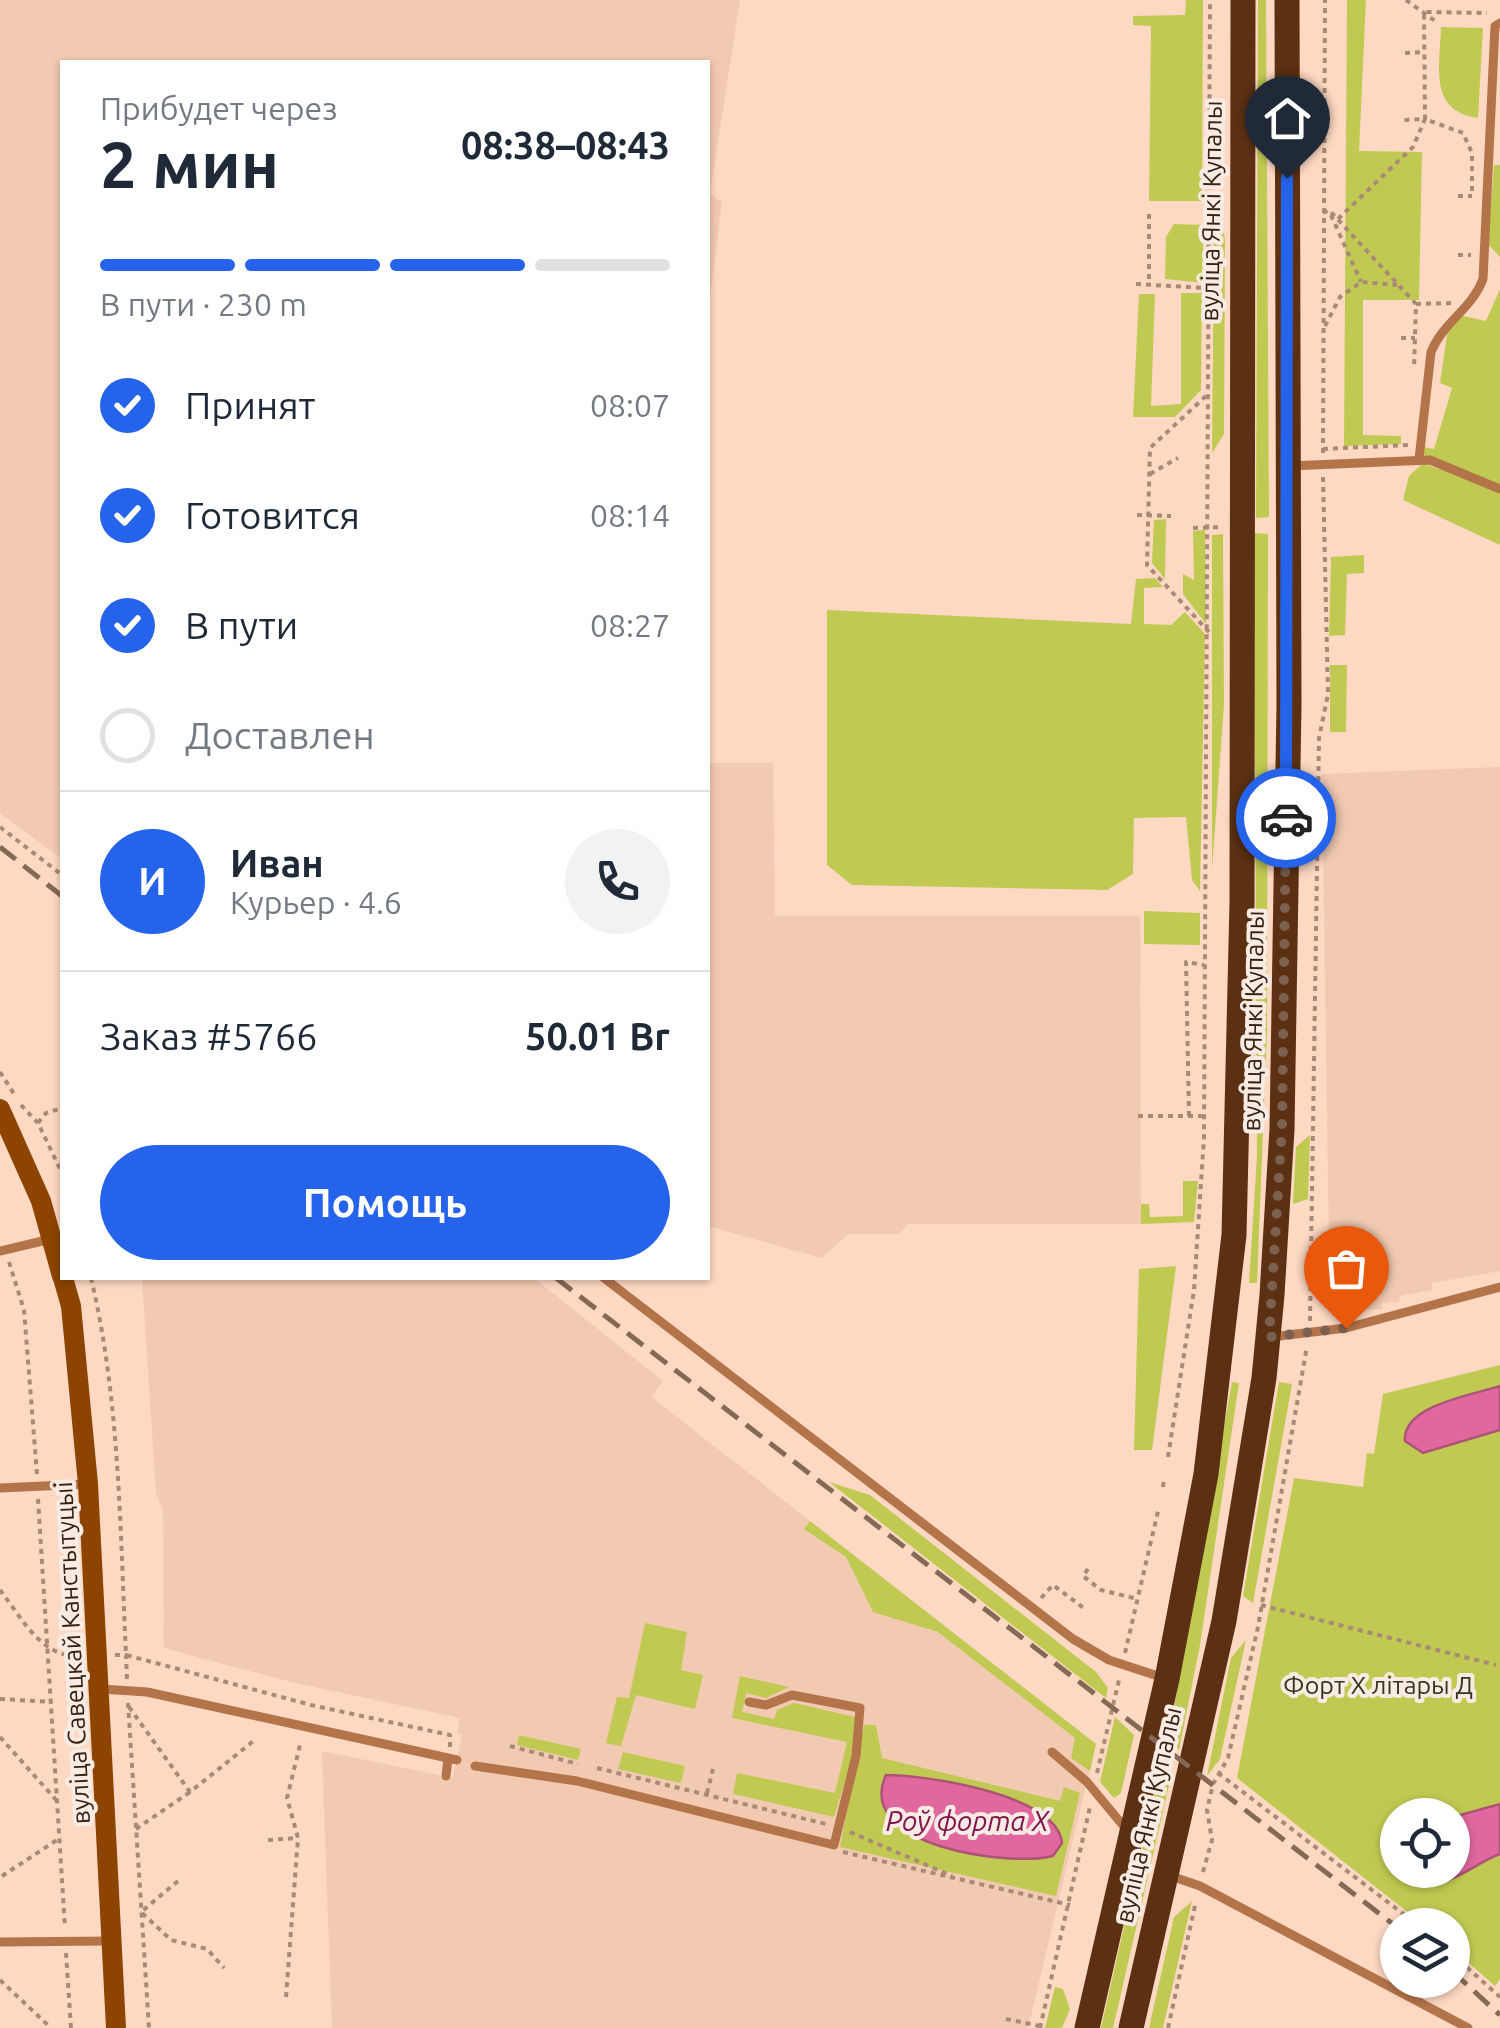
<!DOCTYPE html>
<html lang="ru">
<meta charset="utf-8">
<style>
:root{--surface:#fff;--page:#f2f2f3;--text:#1f2937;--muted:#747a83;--line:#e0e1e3;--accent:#2563eb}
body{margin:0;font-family:Ubuntu,sans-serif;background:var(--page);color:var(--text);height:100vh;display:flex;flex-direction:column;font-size:38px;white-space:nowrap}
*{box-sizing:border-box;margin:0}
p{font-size:32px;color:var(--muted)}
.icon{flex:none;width:55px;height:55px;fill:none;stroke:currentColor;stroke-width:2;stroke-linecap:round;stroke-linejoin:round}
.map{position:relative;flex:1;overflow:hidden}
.panel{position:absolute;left:60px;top:60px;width:650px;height:1220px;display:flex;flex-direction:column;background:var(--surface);border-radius:0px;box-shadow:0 2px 8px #0004}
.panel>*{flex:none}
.tools{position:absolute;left:1380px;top:1798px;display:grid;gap:20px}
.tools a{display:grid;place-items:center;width:90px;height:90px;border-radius:50%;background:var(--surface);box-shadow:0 2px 8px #0004;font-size:50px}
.pin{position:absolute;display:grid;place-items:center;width:85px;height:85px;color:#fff;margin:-102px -42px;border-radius:50% 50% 50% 0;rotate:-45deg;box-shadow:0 0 10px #0007}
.pin .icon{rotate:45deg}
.courier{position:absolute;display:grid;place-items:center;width:100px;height:100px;margin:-50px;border:8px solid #2563eb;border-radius:50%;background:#fff;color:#222;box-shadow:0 2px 12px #0007}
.head em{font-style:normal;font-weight:700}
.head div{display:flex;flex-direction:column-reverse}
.head{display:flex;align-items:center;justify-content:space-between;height:170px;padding:0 40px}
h1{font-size:65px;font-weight:700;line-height:75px}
.bar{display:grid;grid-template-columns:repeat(4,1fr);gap:15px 10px;align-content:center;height:120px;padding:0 40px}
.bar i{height:12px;border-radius:8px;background:var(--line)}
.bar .active{background:var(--accent)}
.bar p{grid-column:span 4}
.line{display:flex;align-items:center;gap:25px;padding:0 40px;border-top:2px solid var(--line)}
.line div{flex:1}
.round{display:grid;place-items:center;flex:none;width:105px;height:105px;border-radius:52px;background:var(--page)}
ol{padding:0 40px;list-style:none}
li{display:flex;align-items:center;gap:30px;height:110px}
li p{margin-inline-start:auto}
li .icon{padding:10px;border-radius:50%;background:var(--accent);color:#fff;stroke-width:4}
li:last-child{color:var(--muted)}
li i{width:55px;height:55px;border:5px solid var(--line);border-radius:50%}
.action{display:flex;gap:20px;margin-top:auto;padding:20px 40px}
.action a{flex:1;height:115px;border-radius:60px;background:var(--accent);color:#fff;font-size:40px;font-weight:700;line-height:115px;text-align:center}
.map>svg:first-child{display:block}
.built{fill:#f2cab1}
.green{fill:#c0ca52;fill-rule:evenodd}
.water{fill:#e0689f;stroke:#ad5375;stroke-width:2.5}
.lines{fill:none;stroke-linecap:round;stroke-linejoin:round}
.path{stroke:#a98a77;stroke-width:4;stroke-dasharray:5 5;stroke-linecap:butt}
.lane{stroke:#b4744a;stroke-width:9}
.secondary{stroke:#8d4400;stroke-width:20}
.primary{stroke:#5c3113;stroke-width:25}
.rail{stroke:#856957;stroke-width:5;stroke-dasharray:20 10;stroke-linecap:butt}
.done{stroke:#7c6150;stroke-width:10;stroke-dasharray:0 18}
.route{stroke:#2563eb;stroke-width:12}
.labels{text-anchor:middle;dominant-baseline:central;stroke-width:8;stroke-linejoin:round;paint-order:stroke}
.street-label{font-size:25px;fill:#372112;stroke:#f7ebe3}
.park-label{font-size:25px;fill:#34361f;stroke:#f7ebe3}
.water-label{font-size:28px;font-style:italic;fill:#831551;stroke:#f7ebe3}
</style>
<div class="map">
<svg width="1500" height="2028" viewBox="0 0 1500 2028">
<rect width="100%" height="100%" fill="#fdd8c2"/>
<g class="built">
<path d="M0,0h740l-30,193 12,9 -14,110v-250h-646v797l-62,-46z"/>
<path d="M708,763h65l2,153h365l1,308h-233l-10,10h-50l-26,24 -114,-32z"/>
<path d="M1500,767v504l-68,12v7l-32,6 -1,6 -17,1v6l-52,1 -8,-536z"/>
<path d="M142,1278h392l129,103 -11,15 8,8 436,340 -68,284h-696l-10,-277 131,27 9,-43 -5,-2 3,-15 -169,-36 -127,-34 -1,-137 -7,-19z"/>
</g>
<g class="green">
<path d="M1186,0h17l-1,201h-53l2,-175 -18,-1v-9l52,-1z"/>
<path d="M1258,0h8l3,517 -13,1z"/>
<path d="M1347,0h19l-7,151 63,1 -3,148h-56v135l38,1v8l-57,2z"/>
<path d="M1441,27l42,1 -5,90c-50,-7 -38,-52 -37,-91z"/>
<path d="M1494,165h6v92l-12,-13z"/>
<path d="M1174,224l29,1v58l-38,-4 1,-42z"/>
<path d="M1214,228h9l2,12 -1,194 -12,19z"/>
<path d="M1500,289v256l-97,-45 6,-24 14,-13 15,6 4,-9 -20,-5 2,-8 10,2 18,-61 -12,-5 8,-55 11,-13 27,6z"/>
<path d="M1181,293h21l-1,97 -26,27h-42l6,-123h16l-4,112 30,-2z"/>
<path d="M1166,519l-1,60 -13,-16 2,-43z"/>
<path d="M1205,530l1,94 -23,-30v-20l11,6 -1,-49z"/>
<path d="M1254,533l14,1 -1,498 -10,251h-8l8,-127z"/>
<path d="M1223,534l1,171 -12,164v-334z"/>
<path d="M1364,555v18l-17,1 -2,61 -16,1 2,-79z"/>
<path d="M1155,578l8,9 -19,1v36l27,1 14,-13 20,22 -5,257 -8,-11 -6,-63 -52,1 -1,56 -26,16 -255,-5 -25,-20v-255l304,14 5,-45z"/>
<path d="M1330,665h17l-1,67h-16z"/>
<path d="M1144,911l56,2v32l-56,-1z"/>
<path d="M1310,1135l-2,64 -15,5 3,-57z"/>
<path d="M1183,1181h15l-4,41 -53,2v-20h8l1,13 33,-1z"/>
<path d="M1176,1266l-24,184h-18l5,-181z"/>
<path d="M1500,1365v614l-5,7 -42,-37 -1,-24h-28l-187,-147 57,-300 69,9 4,-34 7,1 9,-60zM1398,1815h54v55h-54z"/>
<path d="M1232,1382l7,1 -39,262 -21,105 -11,-9z"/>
<path d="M1279,1382l13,2 -39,219 -10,-7z"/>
<path d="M829,1482l41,13 226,177 12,16 -2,10z"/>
<path d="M810,1521l286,223 -6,27 -19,-13 4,-20 -137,-106 -65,-20 -27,-55 -42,-28z"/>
<path d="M645,1623l42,9 -6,38 22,5 -8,34 -59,-14 -15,51 -15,-3 11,-46 12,1z"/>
<path d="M1246,1640l-26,119 -13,17 24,-118z"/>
<path d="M740,1676l49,11 -23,11 -20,-5 -4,19 32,7 3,-9 17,-7 61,14 -2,39 -19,61 -101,-23 4,-21 98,20 12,-51 -115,-24z"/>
<path d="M1115,1717l19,18 -13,58 -7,5 -14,-16z"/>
<path d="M864,1725h12l6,33 178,43 4,-14 16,6 -24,103 -216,-49z"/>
<path d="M519,1735l62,14 -3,11 -61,-15z"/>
<path d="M623,1752l62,14 -4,17 -63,-14z"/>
<path d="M1159,1773l12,4 -58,251h-12z"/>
<path d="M1192,1901l-29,127h-14l25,-111z"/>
<path d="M1055,1987l8,2 7,20 -8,19h-17z"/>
</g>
<g class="water">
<path d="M1500,1386v44l-77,23 -18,-12c-3,-36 68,-46 95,-55z"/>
<path d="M886,1775c41,0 172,20 176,68l-9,13c-44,11 -200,-10 -167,-81z"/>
<path d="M1500,1804v50c-34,13 -71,52 -101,16h53l1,-53z"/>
</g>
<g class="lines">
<g class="path">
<path d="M1406,0l32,23"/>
<path d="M1405,53l19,-1"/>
<path d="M1472,191v-38l-9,-20 -38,-14 -1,-107 63,1"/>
<path d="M1458,196h14"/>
<path d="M1323,213l6,-3 87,94 -2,65"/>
<path d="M1149,214v71"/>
<path d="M1331,215l30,67"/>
<path d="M1338,219l75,-72 12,-28 -21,1"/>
<path d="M1458,255h13"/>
<path d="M1136,284l70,4"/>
<path d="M1416,304l35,-1"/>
<path d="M1325,326l15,-29 21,-15 36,3"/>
<path d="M1401,338h14"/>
<path d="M1206,396l-56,52 -3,117 62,67"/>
<path d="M1323,449l85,-4"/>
<path d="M1323,453l2,-453"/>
<path d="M1150,474l28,-16"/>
<path d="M1137,515l34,1"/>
<path d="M1193,528l30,-1"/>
<path d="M0,827l62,48"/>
<path d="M0,1072l16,25"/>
<path d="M21,1105l17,18 24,50"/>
<path d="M1138,1116h66"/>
<path d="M1189,1116l-3,-154 18,3"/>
<path d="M38,1123l8,-10 16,-5"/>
<path d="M9,1262l15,48 13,164"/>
<path d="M91,1278c29,121 29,253 35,377l185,50 139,30v12"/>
<path d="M1310,1321l9,-583 9,-44 -5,-217"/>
<path d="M1168,1457l26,-167 10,-153 6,-1137"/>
<path d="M1163,1487l1,-8"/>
<path d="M38,1499l27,429"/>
<path d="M1088,1569l-5,7 18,14 37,9"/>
<path d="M0,1590c22,28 41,68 80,66"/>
<path d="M1041,1598l12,-13 32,24"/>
<path d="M1261,1605l235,60"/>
<path d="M1125,1653l34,-146"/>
<path d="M115,1655h11l1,24"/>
<path d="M0,1699l52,3"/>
<path d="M128,1703l21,325"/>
<path d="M129,1707l61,85 66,-53"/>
<path d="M0,1737l57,64"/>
<path d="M510,1746l68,18"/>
<path d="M597,1768l229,56"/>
<path d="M1097,1773l22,-93"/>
<path d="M1218,1773l200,152"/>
<path d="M707,1793l6,-24"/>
<path d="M136,1829l54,-37"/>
<path d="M850,1832l102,44"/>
<path d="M268,1840l30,-2"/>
<path d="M843,1852l227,53"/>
<path d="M1203,1872l9,-32 -5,-30 6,-26 15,-26 30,-131 49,-281"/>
<path d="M2,1876l58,-38"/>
<path d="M178,1881l-37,31 30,28 36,9 17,19"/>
<path d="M66,1953l5,75"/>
<path d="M1452,1954l48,43"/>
<path d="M0,1980l51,48"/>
<path d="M286,1997l12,-159 -11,-40 14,-57"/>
<path d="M1006,2019l34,7"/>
<path d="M1040,2028l50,-221"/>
<path d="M1168,2028l28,-127"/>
</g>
<g class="lane">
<path d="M1419,459l12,-107c12,-30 41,-43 52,-73l12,-253 5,-3"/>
<path d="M1289,466l141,-6 70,29"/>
<path d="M0,1251l51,-12"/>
<path d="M604,1278l469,361 36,21 55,18"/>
<path d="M1271,1337l75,-9 154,-41"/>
<path d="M0,1488l88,-4"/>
<path d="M101,1689l46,3 310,68"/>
<path d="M1052,1752l35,30 39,47"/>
<path d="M475,1766l102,15 257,64 22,-89 4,-48 -68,-13 -26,10 -17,-3"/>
<path d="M446,1776l2,-17"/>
<path d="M1168,1875l32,11 268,142"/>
<path d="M0,1942l110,-1"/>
</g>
<g class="secondary">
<path d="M0,1109l41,92 21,75"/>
<path d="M63,1278l8,28 17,178 28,544"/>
</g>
<g class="primary">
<path d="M1087,2028l80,-349 39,-205 28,-239 8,-332 1,-903"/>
<path d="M1131,2028l93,-407 40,-243 8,-83 10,-166 7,-424 -2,-705"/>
</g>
<g class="rail">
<path d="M0,847l62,49"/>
<path d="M556,1278l842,650"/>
<path d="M1452,1971l48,44"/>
</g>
</g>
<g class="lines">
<path class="done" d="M1286,818l-4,310 -13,209 77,-9"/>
<path class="route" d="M1286,818l1,-640"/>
</g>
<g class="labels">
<g class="street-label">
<text transform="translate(1211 211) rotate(-89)">вуліца Янкі Купалы</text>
<text transform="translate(1253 1021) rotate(-89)">вуліца Янкі Купалы</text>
<text transform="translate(72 1653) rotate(-93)">вуліца Савецкай Канстытуцыі</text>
<text transform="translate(1148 1815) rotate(-77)">вуліца Янкі Купалы</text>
</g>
<g class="park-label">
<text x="1378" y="1685">Форт X літары Д</text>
</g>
<g class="water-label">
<text x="967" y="1820">Роў форта X</text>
</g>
</g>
</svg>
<div class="tools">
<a><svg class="icon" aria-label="locate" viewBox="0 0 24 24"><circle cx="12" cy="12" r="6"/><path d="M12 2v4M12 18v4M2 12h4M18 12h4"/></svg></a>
<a><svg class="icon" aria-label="layers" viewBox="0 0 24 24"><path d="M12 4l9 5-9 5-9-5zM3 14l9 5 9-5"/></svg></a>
</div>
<div class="pin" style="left:1346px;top:1328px;background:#ea580c"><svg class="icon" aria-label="bag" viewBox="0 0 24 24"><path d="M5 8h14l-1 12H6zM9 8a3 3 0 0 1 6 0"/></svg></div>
<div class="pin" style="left:1287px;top:178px;background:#1f2937"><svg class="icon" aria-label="home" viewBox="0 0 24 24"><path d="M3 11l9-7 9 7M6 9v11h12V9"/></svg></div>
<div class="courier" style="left:1286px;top:818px"><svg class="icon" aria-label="car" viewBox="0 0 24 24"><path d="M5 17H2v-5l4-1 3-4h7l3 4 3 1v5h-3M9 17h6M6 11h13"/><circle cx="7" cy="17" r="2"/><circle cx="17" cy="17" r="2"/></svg></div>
<section class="panel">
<div class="head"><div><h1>2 мин</h1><p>Прибудет через</p></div><em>08:38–08:43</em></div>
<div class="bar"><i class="active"></i><i class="active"></i><i class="active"></i><i></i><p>В пути · 230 m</p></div>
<ol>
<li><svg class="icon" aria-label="check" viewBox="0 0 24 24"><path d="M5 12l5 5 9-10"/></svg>Принят<p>08:07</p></li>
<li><svg class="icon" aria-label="check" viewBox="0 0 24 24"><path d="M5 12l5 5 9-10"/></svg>Готовится<p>08:14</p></li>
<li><svg class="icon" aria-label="check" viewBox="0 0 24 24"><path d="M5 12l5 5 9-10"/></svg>В пути<p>08:27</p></li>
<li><i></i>Доставлен</li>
</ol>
<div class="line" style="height:180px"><b class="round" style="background:var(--accent);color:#fff">И</b><div><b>Иван</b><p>Курьер · 4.6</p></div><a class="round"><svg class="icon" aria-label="phone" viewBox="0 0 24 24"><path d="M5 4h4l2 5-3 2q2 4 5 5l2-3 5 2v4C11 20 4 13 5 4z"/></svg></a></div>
<div class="line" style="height:130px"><div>Заказ #5766</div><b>50.01 Br</b></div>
<div class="action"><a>Помощь</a></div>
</section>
</div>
